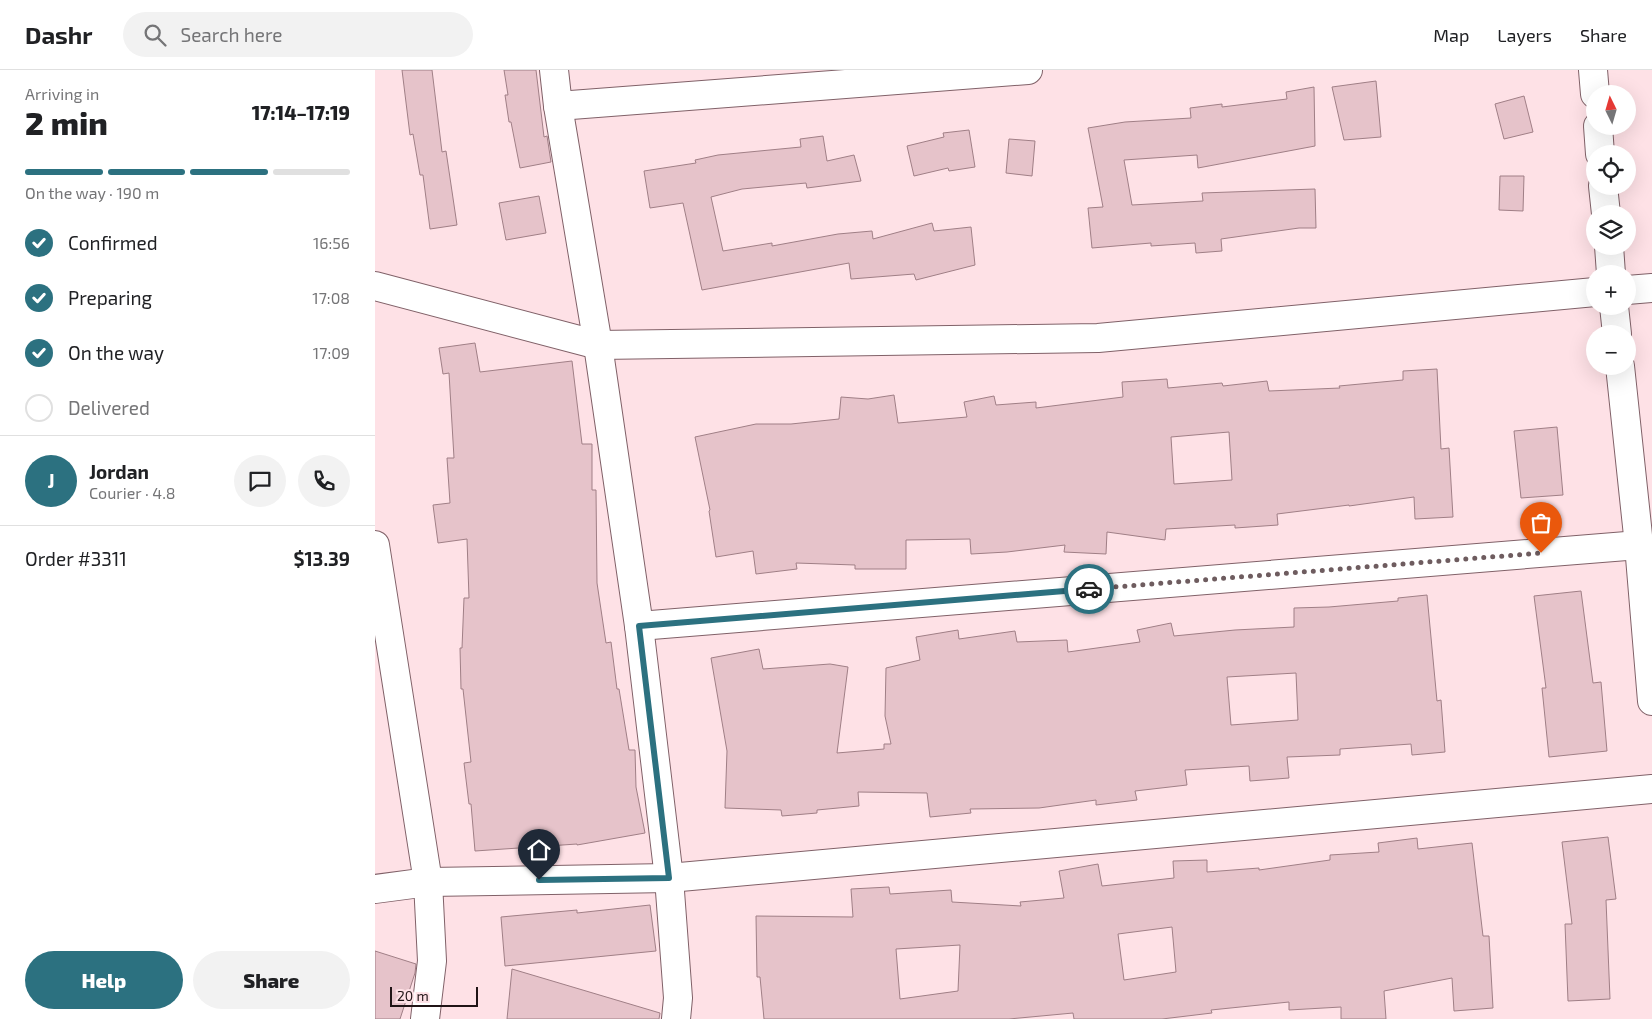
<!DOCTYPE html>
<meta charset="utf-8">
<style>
:root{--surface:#fff;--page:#f2f2f2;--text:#202124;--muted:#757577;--line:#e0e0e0;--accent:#2c7180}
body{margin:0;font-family:"Exo 2",sans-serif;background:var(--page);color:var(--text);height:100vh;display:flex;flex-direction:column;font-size:19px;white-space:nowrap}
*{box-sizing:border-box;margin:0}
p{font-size:16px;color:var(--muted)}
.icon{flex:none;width:28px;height:28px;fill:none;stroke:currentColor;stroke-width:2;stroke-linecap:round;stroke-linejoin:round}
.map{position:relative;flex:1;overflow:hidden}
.sheet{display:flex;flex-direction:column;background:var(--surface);width:375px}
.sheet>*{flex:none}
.needle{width:32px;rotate:355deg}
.fabs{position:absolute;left:1211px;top:15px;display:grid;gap:10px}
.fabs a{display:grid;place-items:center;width:50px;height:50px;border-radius:50%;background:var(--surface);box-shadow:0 5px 20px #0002;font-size:25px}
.scale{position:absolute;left:15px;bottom:12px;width:88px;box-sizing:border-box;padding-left:5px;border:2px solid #201416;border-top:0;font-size:14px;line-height:18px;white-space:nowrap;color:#201416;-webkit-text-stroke:4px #fee1e6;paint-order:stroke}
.pin{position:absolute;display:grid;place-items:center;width:42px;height:42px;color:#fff;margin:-51px -21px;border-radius:50% 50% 50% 0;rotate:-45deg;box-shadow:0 0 5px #0007}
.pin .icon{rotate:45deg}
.courier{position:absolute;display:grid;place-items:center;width:50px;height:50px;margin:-25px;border:4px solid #2c7180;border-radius:50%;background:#fff;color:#222;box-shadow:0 1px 6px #0007}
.head em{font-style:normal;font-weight:800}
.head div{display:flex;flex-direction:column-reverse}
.head{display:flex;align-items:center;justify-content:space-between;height:85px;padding:0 25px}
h1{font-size:32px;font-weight:800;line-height:38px}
.bar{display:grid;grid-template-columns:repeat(4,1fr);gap:8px 5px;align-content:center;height:60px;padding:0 25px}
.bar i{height:6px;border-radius:4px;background:var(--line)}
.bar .selected{background:var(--accent)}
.bar p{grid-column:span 4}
.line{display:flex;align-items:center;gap:12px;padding:0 25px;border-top:1px solid var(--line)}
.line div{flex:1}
.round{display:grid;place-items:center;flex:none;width:52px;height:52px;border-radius:26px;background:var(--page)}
ol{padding:0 25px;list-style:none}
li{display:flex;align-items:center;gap:15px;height:55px}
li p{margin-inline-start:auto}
li .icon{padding:5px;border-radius:50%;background:var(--accent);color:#fff;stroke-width:4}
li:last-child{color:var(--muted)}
li i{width:28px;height:28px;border:2px solid var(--line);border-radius:50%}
.button{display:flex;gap:10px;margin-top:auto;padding:10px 25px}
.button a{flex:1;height:58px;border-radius:30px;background:var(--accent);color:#fff;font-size:20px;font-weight:800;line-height:58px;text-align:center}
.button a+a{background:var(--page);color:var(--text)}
header{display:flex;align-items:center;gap:30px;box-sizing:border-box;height:70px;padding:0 25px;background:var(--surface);border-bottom:1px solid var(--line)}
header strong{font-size:24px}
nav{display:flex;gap:28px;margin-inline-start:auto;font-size:18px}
.search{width:350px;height:45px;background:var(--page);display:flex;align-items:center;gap:12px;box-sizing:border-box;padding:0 18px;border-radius:28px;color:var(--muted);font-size:19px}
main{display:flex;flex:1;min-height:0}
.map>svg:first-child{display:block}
.building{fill:#e6c3ca;stroke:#a07f86;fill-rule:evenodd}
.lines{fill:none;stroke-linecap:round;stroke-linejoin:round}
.minor-casing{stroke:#806168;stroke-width:30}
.minor{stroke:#fff;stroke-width:28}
.done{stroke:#6e5c5f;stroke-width:5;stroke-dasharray:0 9}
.route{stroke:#2c7180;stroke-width:6}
</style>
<header>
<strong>Dashr</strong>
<div class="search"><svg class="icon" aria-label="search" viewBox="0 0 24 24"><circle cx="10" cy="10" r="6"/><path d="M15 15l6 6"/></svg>Search here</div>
<nav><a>Map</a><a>Layers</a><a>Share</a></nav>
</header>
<main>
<section class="sheet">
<div class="head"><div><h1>2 min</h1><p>Arriving in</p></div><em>17:14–17:19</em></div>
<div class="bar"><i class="selected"></i><i class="selected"></i><i class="selected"></i><i></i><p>On the way · 190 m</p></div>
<ol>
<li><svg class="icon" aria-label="check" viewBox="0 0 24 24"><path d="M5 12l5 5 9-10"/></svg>Confirmed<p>16:56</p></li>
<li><svg class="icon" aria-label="check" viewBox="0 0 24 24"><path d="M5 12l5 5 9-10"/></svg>Preparing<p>17:08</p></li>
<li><svg class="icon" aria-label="check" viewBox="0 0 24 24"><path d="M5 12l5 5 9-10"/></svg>On the way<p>17:09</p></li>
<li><i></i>Delivered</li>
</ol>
<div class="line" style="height:90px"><b class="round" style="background:var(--accent);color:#fff">J</b><div><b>Jordan</b><p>Courier · 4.8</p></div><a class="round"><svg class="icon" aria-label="chat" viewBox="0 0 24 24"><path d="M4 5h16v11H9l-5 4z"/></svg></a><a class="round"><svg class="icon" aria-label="phone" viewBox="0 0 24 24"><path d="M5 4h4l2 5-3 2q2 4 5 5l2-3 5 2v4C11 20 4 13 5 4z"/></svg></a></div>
<div class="line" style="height:65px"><div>Order #3311</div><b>$13.39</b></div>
<div class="button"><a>Help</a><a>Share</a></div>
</section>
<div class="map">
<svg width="1277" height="949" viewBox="0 0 1277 949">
<rect width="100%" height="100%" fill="#fee1e6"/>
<g class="building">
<path d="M27,0h30l10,82 4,-1 11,74 -27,4 -7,-54h-3l-7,-41 -3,1z"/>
<path d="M129,0h32l8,67 3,-1 4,26 -31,6 -9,-46h-2l-4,-27h3z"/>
<path d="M1001,11l5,56 -37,3 -12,-53z"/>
<path d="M939,17l1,59 -117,22 -1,-13 -73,5 8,45 71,-4 -1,-8 113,-4 1,39h-17l-78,11 1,12 -26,2 -1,-10 -44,3v-3l-59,5 -4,-40 15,-1 -15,-79 37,-6 66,-4 -1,-10 32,-4v3l65,-8 -1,-7z"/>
<path d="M1149,26l9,36 -29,7 -9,-35z"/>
<path d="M594,60l6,37 -26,4 -1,-3 -34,8 -7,-30 37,-9 -1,-4z"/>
<path d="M448,66l4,25 27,-6 7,26 -54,7 -1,-5 -64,6 -31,8 12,54 49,-8v3l66,-12 34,-3 1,8 59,-16 2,8 37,-4 4,38 -59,15 -2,-6 -63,5 -2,-16 -147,27 -19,-87 -33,5 -6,-37 52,-8 -1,-3 23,-5 83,-8 -1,-8z"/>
<path d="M634,69l26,2 -3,35 -26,-3z"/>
<path d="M1125,106h24l-1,35 -24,-1z"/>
<path d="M164,126l7,37 -40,7 -7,-37z"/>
<path d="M100,273l5,29 92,-11 10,83h10v46h4l1,93 9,60 5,-1 6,47h2l10,61h6l1,37 9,46 -68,12v-1l-102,7 -4,-47h-2l-5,-41 7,-1 -8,-73h-2l-1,-41h2l2,-50h5l-2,-59 -29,4 -5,-38 17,-2 -3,-45h7l-5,-85 -6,1 -4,-26z"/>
<path d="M1062,299l4,80 8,-1 4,69 -38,2 -1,-22 -65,9v-1l-72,9 1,11 -43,3v-3l-69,4 -1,11 -58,-8 -1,22 -42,-2 1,-7 -58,7 -36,2 -1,-15 -64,1v29h-51v-4l-59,-2 1,6 -41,5 -3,-23 -37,6 -7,-46 1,-1 -15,-73 61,-13h35l48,-5 2,-22 27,2 26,-4 4,28 69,-6 -3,-15 30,-6 2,9 40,-3v6l87,-11 -1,-15 45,-3 1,9 54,-5 1,3 44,-5 2,10 71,-3 -1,-2 64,-6v-9zM854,362l3,48 -58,4 -3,-47z"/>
<path d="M1182,357l6,68 -42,3 -7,-67z"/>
<path d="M1206,521l12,92 8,-1 6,69 -58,6 -7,-69h4l-12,-92z"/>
<path d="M1052,525l10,106 4,-1 4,52 -33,3 -1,-11 -71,5v6l-53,2 2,21 -39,3 -1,-15 -64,4 2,15 -52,6 2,9 -41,5v-5l-57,8 -69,1 1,4 -41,4 -3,-24 -69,-1 1,14 -42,4v3l-35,3 -1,-6 -56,-2 2,-57 -16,-93 48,-9 4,20 67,-5 18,3 -11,86 47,-4v-5h7l-6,-28 1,-48 34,-8 -4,-23 42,-7 1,9 56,-8 2,11 50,-2 1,12 72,-10 -3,-12 34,-7 3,13 61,-6 59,-3v-19l35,-1 69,-6v-3zM921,603l2,47 -67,5 -4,-48z"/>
<path d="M1233,767l8,62 -10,1 4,99 -42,2 -3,-77h7l-10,-82z"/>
<path d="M1042,768l1,11 54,-6 11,93h6l4,72 -39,3 -2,-33 -68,13 2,28h-45v-12l-52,3v-8l-78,8 1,3 -50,6h-88l-1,-6 -64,6h-245l-4,-42h-3l-1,-61 97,1 -2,-28 38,-2 1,7 61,-4 1,12 69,4 -1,-4 44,-4 -5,-27 39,-7 4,22 72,-8 -1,-17 34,-1v12l52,-4v2l71,-10v-5l49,-3 -1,-9zM797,857l4,45 -52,8 -6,-46zM585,875l-2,46 -58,8 -4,-50z"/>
<path d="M275,835l6,46 -151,15 -4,-49 76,-7v3z"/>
<path d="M0,881l41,13 -1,9 -15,46h-25z"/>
<path d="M137,899l148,44 -1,6h-152z"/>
</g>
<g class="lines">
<g class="minor-casing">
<g id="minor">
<path d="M179,0l4,36 40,239 41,281 30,252 9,120 -2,21"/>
<path d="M1218,0l2,24"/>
<path d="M183,36l470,-36"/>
<path d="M1223,56l2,28"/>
<path d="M1228,116l3,28"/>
<path d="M1234,176l2,28"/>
<path d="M0,216l223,59 500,-7 497,-46"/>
<path d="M1252,220l25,-2"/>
<path d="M1239,236l3,28"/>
<path d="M1245,296l19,179 13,156"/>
<path d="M0,475l53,337 4,79 -7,58"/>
<path d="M264,556l1000,-81"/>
<path d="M0,819l53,-7 241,-4 983,-89"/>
</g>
</g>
<use href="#minor" class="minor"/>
</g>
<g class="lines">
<path class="done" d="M714,519l452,-36"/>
<path class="route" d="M164,810l130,-2 -30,-252 450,-37"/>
</g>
</svg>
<div class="fabs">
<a><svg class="needle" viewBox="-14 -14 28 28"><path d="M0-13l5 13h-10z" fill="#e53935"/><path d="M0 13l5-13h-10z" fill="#757577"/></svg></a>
<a><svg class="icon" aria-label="locate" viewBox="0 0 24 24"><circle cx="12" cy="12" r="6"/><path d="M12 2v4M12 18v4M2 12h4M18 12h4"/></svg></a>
<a><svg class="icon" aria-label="layers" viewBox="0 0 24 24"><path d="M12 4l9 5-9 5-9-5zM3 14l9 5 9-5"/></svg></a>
<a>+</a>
<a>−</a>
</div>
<div class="scale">20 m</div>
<div class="pin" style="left:1166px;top:483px;background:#ea580c"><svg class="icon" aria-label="bag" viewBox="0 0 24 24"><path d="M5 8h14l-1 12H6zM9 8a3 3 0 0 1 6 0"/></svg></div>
<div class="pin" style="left:164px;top:810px;background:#1f2937"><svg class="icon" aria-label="home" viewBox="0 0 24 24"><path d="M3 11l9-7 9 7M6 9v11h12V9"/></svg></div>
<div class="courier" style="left:714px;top:519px"><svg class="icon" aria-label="car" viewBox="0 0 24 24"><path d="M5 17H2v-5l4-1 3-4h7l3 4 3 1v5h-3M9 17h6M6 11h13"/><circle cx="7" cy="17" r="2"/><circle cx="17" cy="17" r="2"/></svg></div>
</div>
</main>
